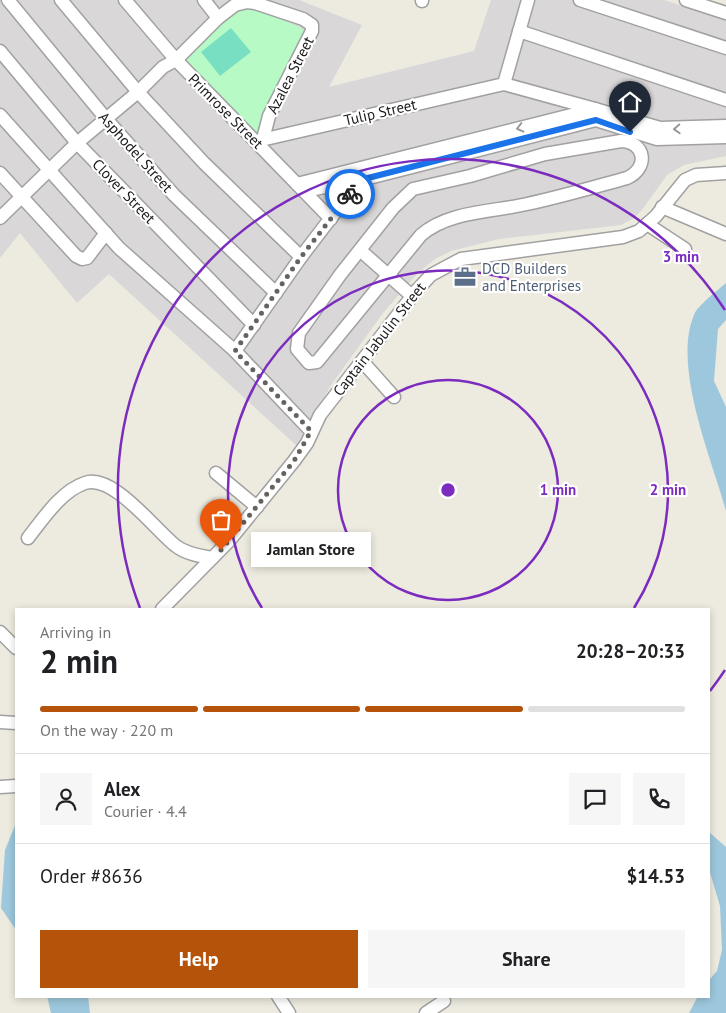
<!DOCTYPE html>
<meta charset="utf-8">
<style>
:root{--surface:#fff;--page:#f6f6f6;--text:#202124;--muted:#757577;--line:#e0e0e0;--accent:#b45309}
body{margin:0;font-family:"PT Sans",sans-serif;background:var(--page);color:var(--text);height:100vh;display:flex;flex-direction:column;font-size:19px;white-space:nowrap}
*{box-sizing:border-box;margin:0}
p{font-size:16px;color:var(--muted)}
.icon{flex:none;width:28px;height:28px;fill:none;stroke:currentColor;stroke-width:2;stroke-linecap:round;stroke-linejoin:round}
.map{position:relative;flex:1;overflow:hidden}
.drawer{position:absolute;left:15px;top:608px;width:695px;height:390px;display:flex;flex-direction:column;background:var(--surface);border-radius:0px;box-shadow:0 2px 8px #0003}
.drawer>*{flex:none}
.pin{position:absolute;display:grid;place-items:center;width:42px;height:42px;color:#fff;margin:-51px -21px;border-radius:50% 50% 50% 0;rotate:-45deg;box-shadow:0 0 5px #0007}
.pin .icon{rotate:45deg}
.courier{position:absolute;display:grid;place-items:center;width:50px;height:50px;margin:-25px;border:4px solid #1a73e8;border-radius:50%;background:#fff;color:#222;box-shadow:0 1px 6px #0007}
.bubble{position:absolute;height:35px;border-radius:0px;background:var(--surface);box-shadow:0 2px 8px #0003;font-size:16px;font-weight:700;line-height:35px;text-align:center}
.summary em{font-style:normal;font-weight:700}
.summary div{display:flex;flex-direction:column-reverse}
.summary{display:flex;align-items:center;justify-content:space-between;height:85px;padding:0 25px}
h1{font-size:32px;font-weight:700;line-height:38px}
.bar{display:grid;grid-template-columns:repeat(4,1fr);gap:8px 5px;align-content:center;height:60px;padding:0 25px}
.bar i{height:6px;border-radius:4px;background:var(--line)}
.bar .on{background:var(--accent)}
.bar p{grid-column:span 4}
.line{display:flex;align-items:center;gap:12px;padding:0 25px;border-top:1px solid var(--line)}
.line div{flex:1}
.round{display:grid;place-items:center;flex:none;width:52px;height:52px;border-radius:0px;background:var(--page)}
.cta{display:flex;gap:10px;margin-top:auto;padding:10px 25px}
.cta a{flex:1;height:58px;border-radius:0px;background:var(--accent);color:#fff;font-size:20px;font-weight:700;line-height:58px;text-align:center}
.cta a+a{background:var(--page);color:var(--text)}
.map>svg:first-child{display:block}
.residential{fill:#d9d7d7}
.park{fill:#b8fac5}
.pitch{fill:#79dfc3}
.water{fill:#9dc7dc}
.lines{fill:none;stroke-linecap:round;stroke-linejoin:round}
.minor-casing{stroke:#a1a1a1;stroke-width:15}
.minor{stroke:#fff;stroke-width:12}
.oneway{stroke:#989898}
.done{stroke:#64635f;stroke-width:5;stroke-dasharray:0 9}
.route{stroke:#1a73e8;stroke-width:6}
.ring{fill:none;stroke:#7b2cbf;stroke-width:2.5}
.labels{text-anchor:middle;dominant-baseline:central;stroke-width:4.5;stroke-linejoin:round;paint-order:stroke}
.street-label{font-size:15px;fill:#1a1a1a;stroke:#fff}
.service-label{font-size:15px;fill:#4e5e75;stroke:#fff;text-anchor:start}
.centre{fill:#7b2cbf;stroke:#fff;stroke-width:2.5}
.ring-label{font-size:15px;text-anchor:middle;font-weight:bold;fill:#7b2cbf;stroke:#fff;stroke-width:4.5;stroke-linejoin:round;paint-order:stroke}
</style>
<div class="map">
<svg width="726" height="1013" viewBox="0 0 726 1013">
<rect width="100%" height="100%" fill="#edeadf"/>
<path class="residential" d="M0,0h299l63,25 -33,62 145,-36 17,-51h173l62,20v136l-42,9 -17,10 -25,35 -8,8 -13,7 -122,14 -48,12 -16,8 -18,15 -34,39 -52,72 -34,61 -188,-172 -32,29 -57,-70 -20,25z"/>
<path class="park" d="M246,5l56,23 2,6 -37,80 -6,21 -5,2 -77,-78 47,-47z"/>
<path class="pitch" d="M231,28l20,24 -31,24 -19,-24z"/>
<g class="water">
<path d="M726,283v37l-8,9 -4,52 12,26v104c-14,-52 -54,-144 -32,-196 3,-9 24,-25 32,-32z"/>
<path d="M16,823v107l-15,-22 4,-58z"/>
<path d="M709,832l17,15v166h-37l9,-17h11v-16l8,-9 5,-21 -2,-44 -11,-37z"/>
<path d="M47,996h41l2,17h-39z"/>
</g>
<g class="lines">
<g class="minor-casing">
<g id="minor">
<path d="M8,0l99,120 67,75 102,98"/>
<path d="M61,0l77,92 66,71 97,94"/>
<path d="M125,0l51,60 155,159"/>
<path d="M204,0l14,18"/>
<path d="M580,0l146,48"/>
<path d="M686,0l40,13"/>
<path d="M422,1v-1"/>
<path d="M519,31l207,69"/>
<path d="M0,51l77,92 177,182"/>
<path d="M504,84l24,-84"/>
<path d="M0,115l119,133 116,103 76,80"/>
<path d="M257,141l247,-57 91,25"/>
<path d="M621,141c25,1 28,27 6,37 -33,9 -67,19 -100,26 -34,8 -79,7 -106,31l-104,127 -8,1 -12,-14 2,-16 41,-58 53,-67 20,-19 57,-13 75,-22z"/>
<path d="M0,173l76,83 6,3 5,-1 19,-25"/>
<path d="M297,184l298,-75 65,19 66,-2"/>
<path d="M304,191l57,-11 235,-60 61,19 69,-2"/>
<path d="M662,207l64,27"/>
<path d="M0,218l77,-75 61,-51 25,-25 13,-7 42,-42 17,-13 12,-3 8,1 48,16 9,6v6l-43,85 -6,23"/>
<path d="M647,224l38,25"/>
<path d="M361,251l51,45"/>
<path d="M235,351l66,-94 61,-80"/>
<path d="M362,361l32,36"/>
<path d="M216,473l41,34"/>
<path d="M28,538c15,-19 33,-47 57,-55 28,-10 71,48 91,63 10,8 25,10 36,12"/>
<path d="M162,609l67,-68 65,-80 13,-18 13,-28 97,-125 14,-15 30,-16 162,-22 16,-6 17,-15 29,-36 11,-5 30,-2"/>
<path d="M0,632l16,16"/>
<path d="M0,722l16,1"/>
<path d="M0,787l16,-1"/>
<path d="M278,996l11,17"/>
<path d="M426,1013l18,-12"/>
</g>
</g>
<use href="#minor" class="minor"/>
</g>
<defs><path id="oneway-chevron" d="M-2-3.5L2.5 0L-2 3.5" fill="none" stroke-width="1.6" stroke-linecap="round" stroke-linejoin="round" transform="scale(1.25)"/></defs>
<g class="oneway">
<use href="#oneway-chevron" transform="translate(520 128) rotate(166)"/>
<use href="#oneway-chevron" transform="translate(677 129) rotate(177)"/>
</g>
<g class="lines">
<path class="done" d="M221,550l73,-89 17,-30 -76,-80 66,-94 49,-63"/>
<path class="route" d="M350,194l10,-14 236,-60 34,12"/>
</g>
<g class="ring">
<circle cx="448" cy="490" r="110"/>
<path d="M262 608A220 220 0 1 1 634 608"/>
<path d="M725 670A330 330 0 0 1 710 691M140 608A330 330 0 0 1 725 310"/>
</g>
<defs>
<g id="office-bare" transform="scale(1.725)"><path d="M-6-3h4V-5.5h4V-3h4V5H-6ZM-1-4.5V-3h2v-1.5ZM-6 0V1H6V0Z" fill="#5c6f8a" stroke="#fff" stroke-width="2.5" paint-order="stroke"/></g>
</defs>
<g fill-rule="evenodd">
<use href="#office-bare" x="465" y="277"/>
</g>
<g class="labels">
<g class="street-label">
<text transform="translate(290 75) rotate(-63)">Azalea Street</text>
<text transform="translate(226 111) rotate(45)">Primrose Street</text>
<text transform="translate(380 112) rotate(-13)">Tulip Street</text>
<text transform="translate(136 152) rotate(48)">Asphodel Street</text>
<text transform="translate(124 191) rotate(46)">Clover Street</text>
<text transform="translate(379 339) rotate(-52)">Captain Jabulin Street</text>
</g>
<g class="service-label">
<text x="482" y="268">DCD Builders<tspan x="482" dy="17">and Enterprises</tspan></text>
</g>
</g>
<circle cx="448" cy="490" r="8" class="centre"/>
<g class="ring-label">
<text x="681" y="262">3 min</text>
<text x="558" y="495">1 min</text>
<text x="668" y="495">2 min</text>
</g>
</svg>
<div class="pin" style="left:221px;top:550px;background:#ea580c"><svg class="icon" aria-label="bag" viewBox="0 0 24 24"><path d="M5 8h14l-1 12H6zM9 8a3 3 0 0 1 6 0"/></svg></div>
<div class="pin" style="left:630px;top:132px;background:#1f2937"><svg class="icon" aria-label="home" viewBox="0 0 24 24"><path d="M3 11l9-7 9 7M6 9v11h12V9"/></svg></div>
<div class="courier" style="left:350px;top:194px"><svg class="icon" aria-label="bike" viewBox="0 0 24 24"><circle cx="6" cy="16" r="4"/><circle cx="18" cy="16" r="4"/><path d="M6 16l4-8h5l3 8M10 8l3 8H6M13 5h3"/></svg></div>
<div class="bubble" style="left:251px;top:532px;width:120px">Jamlan Store</div>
<section class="drawer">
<div class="summary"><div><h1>2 min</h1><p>Arriving in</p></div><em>20:28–20:33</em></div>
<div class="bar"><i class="on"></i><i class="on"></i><i class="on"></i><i></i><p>On the way · 220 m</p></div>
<div class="line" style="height:90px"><a class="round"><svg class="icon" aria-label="person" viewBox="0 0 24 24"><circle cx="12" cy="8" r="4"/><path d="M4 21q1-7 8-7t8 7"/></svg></a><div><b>Alex</b><p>Courier · 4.4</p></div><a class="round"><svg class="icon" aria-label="chat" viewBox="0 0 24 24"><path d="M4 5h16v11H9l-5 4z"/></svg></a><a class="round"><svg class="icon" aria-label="phone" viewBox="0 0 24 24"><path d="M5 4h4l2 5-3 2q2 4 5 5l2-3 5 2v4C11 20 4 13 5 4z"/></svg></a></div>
<div class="line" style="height:65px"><div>Order #8636</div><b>$14.53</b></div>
<div class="cta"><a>Help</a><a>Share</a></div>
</section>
</div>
